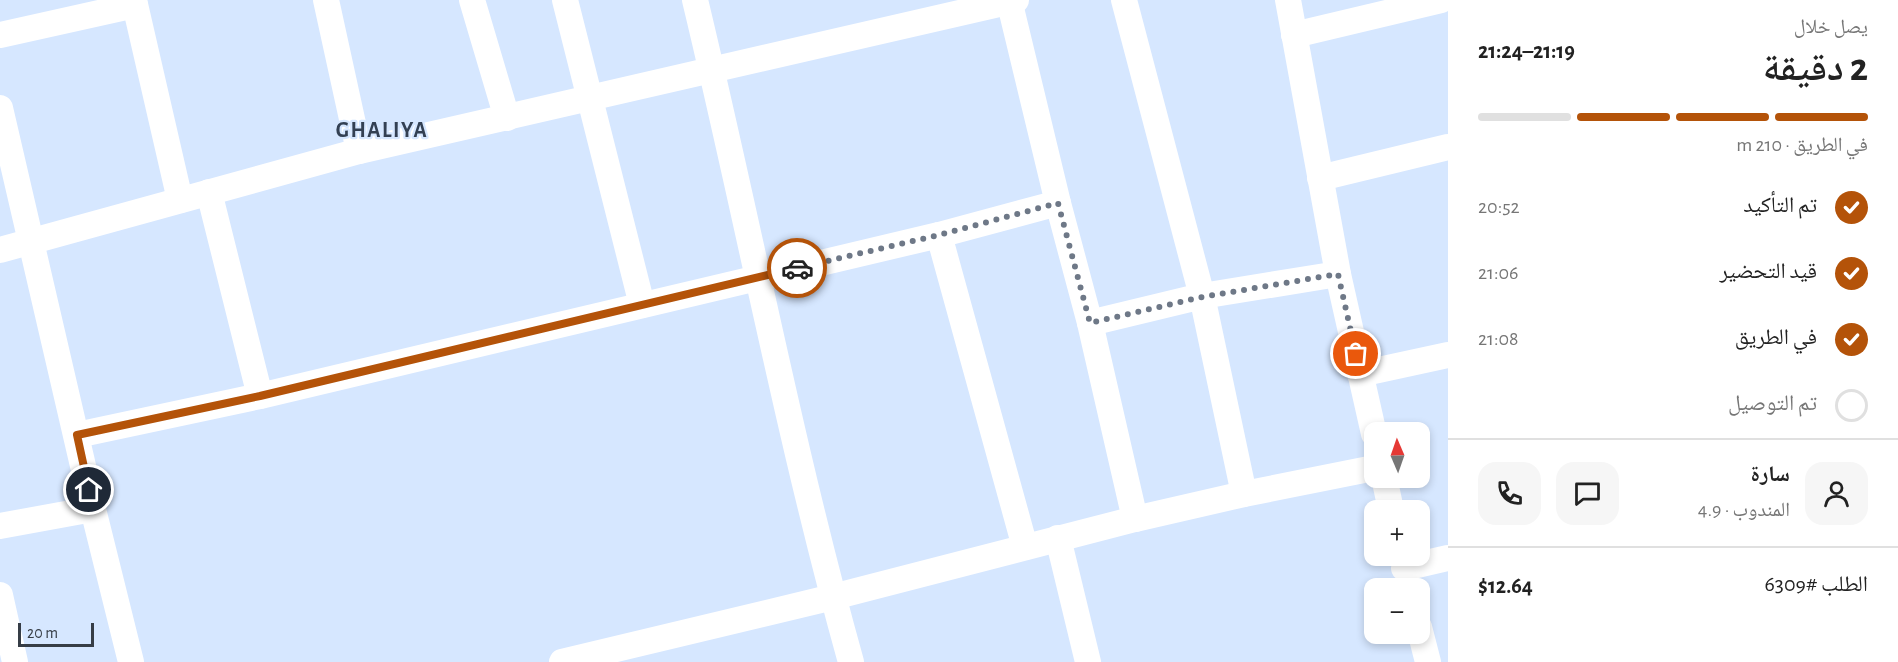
<!DOCTYPE html>
<html lang="ar">
<meta charset="utf-8">
<style>
:root{--surface:#fff;--page:#f6f6f6;--text:#222;--muted:#767676;--line:#e0e0e0;--accent:#b45309}
body{margin:0;font-family:"Alegreya Sans","Noto Naskh Arabic",sans-serif;background:var(--page);color:var(--text);direction:rtl;height:100vh;display:flex;flex-direction:column;font-size:22px;white-space:nowrap}
*{box-sizing:border-box;margin:0}
p{font-size:20px;color:var(--muted)}
.icon{flex:none;width:33px;height:33px;fill:none;stroke:currentColor;stroke-width:2;stroke-linecap:round;stroke-linejoin:round}
.map{position:relative;flex:1;overflow:hidden;direction:ltr}
.side{display:flex;flex-direction:column;background:var(--surface);width:450px}
.side>*{flex:none}
.needle{width:39px;rotate:358deg}
.tools{position:absolute;left:1364px;top:422px;display:grid;gap:12px}
.tools a{display:grid;place-items:center;width:66px;height:66px;border-radius:12px;background:var(--surface);box-shadow:0 3px 9px #0003;font-size:30px}
.scale{position:absolute;left:18px;bottom:15px;width:76px;box-sizing:border-box;padding-left:6px;border:3px solid #363d46;border-top:0;font-size:16px;line-height:21px;white-space:nowrap;color:#363d46;-webkit-text-stroke:4px #d6e7ff;paint-order:stroke}
.pin{position:absolute;display:grid;place-items:center;width:51px;height:51px;color:#fff;margin:-26px;border:3px solid #fff;border-radius:50%;box-shadow:0 2px 6px #0007}
.courier{position:absolute;display:grid;place-items:center;width:60px;height:60px;margin:-30px;border:4px solid #b45309;border-radius:50%;background:#fff;color:#222;box-shadow:0 2px 8px #0007}
.headline em{font-style:normal;font-weight:600}
.headline div{display:flex;flex-direction:column-reverse}
.headline{display:flex;align-items:center;justify-content:space-between;height:102px;padding:0 30px}
h1{font-size:39px;font-weight:600;line-height:45px}
.bar{display:grid;grid-template-columns:repeat(4,1fr);gap:9px 6px;align-content:center;height:72px;padding:0 30px}
.bar i{height:8px;border-radius:4px;background:var(--line)}
.bar .active{background:var(--accent)}
.bar p{grid-column:span 4}
.line{display:flex;align-items:center;gap:15px;padding:0 30px;border-top:2px solid var(--line)}
.line div{flex:1}
.round{display:grid;place-items:center;flex:none;width:63px;height:63px;border-radius:18px;background:var(--page)}
ol{padding:0 30px;list-style:none}
li{display:flex;align-items:center;gap:18px;height:66px}
li p{margin-inline-start:auto}
li .icon{padding:6px;border-radius:50%;background:var(--accent);color:#fff;stroke-width:4}
li:last-child{color:var(--muted)}
li i{width:33px;height:33px;border:3px solid var(--line);border-radius:50%}
main{display:flex;flex:1;min-height:0}
.map>svg:first-child{display:block}
.lines{fill:none;stroke-linecap:round;stroke-linejoin:round}
.street{stroke:#fff;stroke-width:26}
.done{stroke:#6e7887;stroke-width:6;stroke-dasharray:0 10.8}
.route{stroke:#b45309;stroke-width:8}
.labels{text-anchor:middle;dominant-baseline:central;stroke-width:4.5;stroke-linejoin:round;paint-order:stroke}
.district-label{font-size:22px;font-weight:bold;letter-spacing:1.5px;fill:#334053;stroke:#d6e7ff}
</style>
<main>
<section class="side">
<div class="headline"><div><h1>2 دقيقة</h1><p>يصل خلال</p></div><em>21:19–21:24</em></div>
<div class="bar"><i class="active"></i><i class="active"></i><i class="active"></i><i></i><p>في الطريق · 210 m</p></div>
<ol>
<li><svg class="icon" aria-label="check" viewBox="0 0 24 24"><path d="M5 12l5 5 9-10"/></svg>تم التأكيد<p>20:52</p></li>
<li><svg class="icon" aria-label="check" viewBox="0 0 24 24"><path d="M5 12l5 5 9-10"/></svg>قيد التحضير<p>21:06</p></li>
<li><svg class="icon" aria-label="check" viewBox="0 0 24 24"><path d="M5 12l5 5 9-10"/></svg>في الطريق<p>21:08</p></li>
<li><i></i>تم التوصيل</li>
</ol>
<div class="line" style="height:108px"><a class="round"><svg class="icon" aria-label="person" viewBox="0 0 24 24"><circle cx="12" cy="8" r="4"/><path d="M4 21q1-7 8-7t8 7"/></svg></a><div><b>سارة</b><p>المندوب · 4.9</p></div><a class="round"><svg class="icon" aria-label="chat" viewBox="0 0 24 24"><path d="M4 5h16v11H9l-5 4z"/></svg></a><a class="round"><svg class="icon" aria-label="phone" viewBox="0 0 24 24"><path d="M5 4h4l2 5-3 2q2 4 5 5l2-3 5 2v4C11 20 4 13 5 4z"/></svg></a></div>
<div class="line" style="height:78px"><div>الطلب #6309</div><b>$12.64</b></div>
</section>
<div class="map">
<svg width="1448" height="662" viewBox="0 0 1448 662">
<rect width="100%" height="100%" fill="#d6e7ff"/>
<g class="lines">
<g class="street">
<path d="M134,0l46,200"/>
<path d="M326,0l33,151"/>
<path d="M472,0l35,118"/>
<path d="M565,0l77,305"/>
<path d="M695,0c53,220 95,444 156,662"/>
<path d="M1009,0l49,203 32,120 45,196"/>
<path d="M1124,0l78,296 42,198"/>
<path d="M1288,0l50,274 36,160"/>
<path d="M0,35l135,-30"/>
<path d="M1294,35l147,-35"/>
<path d="M0,108l93,401 38,153"/>
<path d="M1320,178l128,-31"/>
<path d="M209,192l51,204"/>
<path d="M939,235l86,312"/>
<path d="M0,250l359,-99 657,-151"/>
<path d="M1090,323l112,-27 136,-22"/>
<path d="M1360,374l88,-19"/>
<path d="M77,435l183,-39 679,-161 119,-32"/>
<path d="M1384,477l7,33"/>
<path d="M0,526l93,-17"/>
<path d="M1058,538l30,124"/>
<path d="M1404,568l44,-10"/>
<path d="M0,595l15,67"/>
<path d="M1419,627l9,35"/>
<path d="M562,662l271,-65 302,-78 109,-25 130,-26"/>
</g>
</g>
<g class="lines">
<path class="done" d="M797,268l142,-33 119,-32 32,120 112,-26 136,-23 18,80"/>
<path class="route" d="M89,490l-12,-55 183,-39 537,-128"/>
</g>
<g class="labels">
<g class="district-label">
<text x="382" y="130">GHALIYA</text>
</g>
</g>
</svg>
<div class="tools">
<a><svg class="needle" viewBox="-14 -14 28 28"><path d="M0-13l5 13h-10z" fill="#e53935"/><path d="M0 13l5-13h-10z" fill="#767676"/></svg></a>
<a>+</a>
<a>−</a>
</div>
<div class="scale">20 m</div>
<div class="pin" style="left:1356px;top:354px;background:#ea580c"><svg class="icon" aria-label="bag" viewBox="0 0 24 24"><path d="M5 8h14l-1 12H6zM9 8a3 3 0 0 1 6 0"/></svg></div>
<div class="pin" style="left:89px;top:490px;background:#1f2937"><svg class="icon" aria-label="home" viewBox="0 0 24 24"><path d="M3 11l9-7 9 7M6 9v11h12V9"/></svg></div>
<div class="courier" style="left:797px;top:268px"><svg class="icon" aria-label="car" viewBox="0 0 24 24"><path d="M5 17H2v-5l4-1 3-4h7l3 4 3 1v5h-3M9 17h6M6 11h13"/><circle cx="7" cy="17" r="2"/><circle cx="17" cy="17" r="2"/></svg></div>
</div>
</main>
